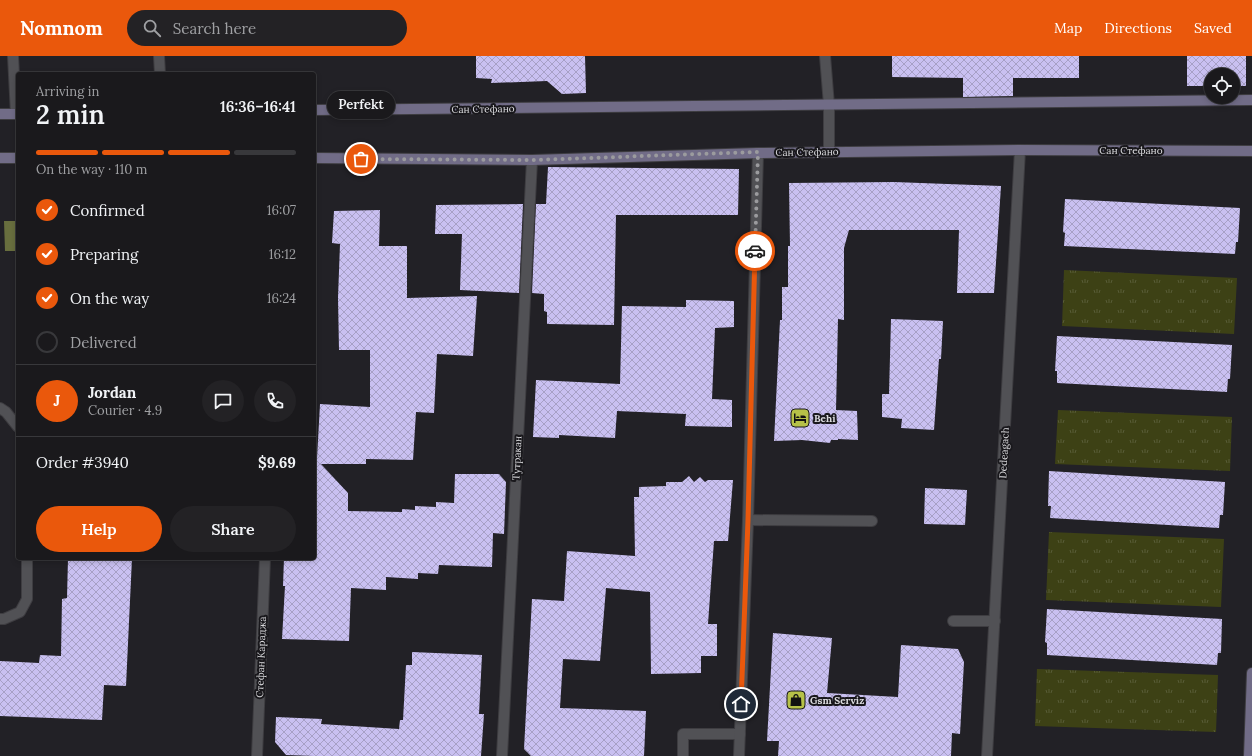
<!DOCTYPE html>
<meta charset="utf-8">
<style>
:root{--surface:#1a191c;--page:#232225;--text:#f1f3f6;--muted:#9fa0a3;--line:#38383b;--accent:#ea580c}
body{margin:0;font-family:Lora,serif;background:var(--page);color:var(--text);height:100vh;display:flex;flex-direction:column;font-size:15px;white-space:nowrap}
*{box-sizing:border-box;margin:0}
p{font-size:13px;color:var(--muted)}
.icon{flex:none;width:22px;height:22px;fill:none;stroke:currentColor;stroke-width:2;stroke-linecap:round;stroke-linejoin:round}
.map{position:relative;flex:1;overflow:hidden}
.details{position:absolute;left:16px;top:16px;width:300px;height:488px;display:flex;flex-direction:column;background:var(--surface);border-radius:4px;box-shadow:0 2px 6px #0003,0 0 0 1px var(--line)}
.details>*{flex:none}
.fabs{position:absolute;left:1204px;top:12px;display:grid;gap:8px}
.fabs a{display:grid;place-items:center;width:36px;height:36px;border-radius:50%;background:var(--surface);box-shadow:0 2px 6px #0003,0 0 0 1px var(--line);font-size:20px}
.pin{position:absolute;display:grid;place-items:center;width:34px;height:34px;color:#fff;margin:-17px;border:2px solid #fff;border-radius:50%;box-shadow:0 1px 4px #0007}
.courier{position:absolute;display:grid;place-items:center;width:40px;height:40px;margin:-20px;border:3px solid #ea580c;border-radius:50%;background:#fff;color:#222;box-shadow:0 1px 5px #0007}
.bubble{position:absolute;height:28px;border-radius:14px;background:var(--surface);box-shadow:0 2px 6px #0003,0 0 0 1px var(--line);font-size:13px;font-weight:600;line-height:28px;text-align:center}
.overview em{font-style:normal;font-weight:600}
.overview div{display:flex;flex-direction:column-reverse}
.overview{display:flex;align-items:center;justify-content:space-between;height:68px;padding:0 20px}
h1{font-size:26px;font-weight:600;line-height:30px}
.bar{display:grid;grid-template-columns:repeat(4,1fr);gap:6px 4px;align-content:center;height:48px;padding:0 20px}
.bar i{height:5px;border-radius:3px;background:var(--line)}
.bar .selected{background:var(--accent)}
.bar p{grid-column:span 4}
.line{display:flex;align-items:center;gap:10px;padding:0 20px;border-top:1px solid var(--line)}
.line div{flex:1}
.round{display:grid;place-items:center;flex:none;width:42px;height:42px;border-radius:21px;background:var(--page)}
ol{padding:0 20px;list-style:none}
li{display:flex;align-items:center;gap:12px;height:44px}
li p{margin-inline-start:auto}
li .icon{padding:4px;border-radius:50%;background:var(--accent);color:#fff;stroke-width:4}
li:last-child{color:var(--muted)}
li i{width:22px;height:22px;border:2px solid var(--line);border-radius:50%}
.button{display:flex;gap:8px;margin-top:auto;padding:8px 20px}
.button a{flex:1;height:46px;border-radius:24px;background:var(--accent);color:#fff;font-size:16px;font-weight:600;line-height:46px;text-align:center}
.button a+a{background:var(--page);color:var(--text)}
header{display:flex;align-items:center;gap:24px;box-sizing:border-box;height:56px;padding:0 20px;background:var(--accent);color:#fff}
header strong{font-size:19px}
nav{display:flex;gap:22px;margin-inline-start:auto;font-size:14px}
.search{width:280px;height:36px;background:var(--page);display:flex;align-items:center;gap:10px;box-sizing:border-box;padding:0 14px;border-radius:22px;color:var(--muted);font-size:15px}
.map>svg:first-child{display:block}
.grass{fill:url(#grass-tufts)}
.water{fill:#686e3e}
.building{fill:url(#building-cross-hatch)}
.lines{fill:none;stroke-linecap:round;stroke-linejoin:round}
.lane-casing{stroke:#3e3d41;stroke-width:12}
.street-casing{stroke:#3e3d41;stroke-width:12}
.secondary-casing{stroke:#3e3d41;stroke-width:12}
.lane{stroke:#515155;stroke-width:10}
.street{stroke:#515155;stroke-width:10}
.secondary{stroke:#716c87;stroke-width:10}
.done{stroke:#9b9b9e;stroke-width:4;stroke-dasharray:0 7.2}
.route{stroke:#ea580c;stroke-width:5}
.labels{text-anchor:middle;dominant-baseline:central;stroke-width:4;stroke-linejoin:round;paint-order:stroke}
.street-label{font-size:10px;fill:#dcdcdf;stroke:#19181c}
.poi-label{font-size:10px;font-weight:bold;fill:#dcdcdf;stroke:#19181c;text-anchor:start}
</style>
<header>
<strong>Nomnom</strong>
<div class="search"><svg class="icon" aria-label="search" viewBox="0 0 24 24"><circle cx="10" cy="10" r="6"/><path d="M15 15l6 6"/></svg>Search here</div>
<nav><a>Map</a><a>Directions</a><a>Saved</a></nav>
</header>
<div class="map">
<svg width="1252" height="700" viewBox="0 0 1252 700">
<defs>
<pattern id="grass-tufts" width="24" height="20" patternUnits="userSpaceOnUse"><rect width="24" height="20" fill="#3d4115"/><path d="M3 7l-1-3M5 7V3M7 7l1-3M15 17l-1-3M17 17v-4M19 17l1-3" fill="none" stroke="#585c37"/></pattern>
<pattern id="building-cross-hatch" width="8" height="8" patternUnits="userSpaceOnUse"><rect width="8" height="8" fill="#c9c0f1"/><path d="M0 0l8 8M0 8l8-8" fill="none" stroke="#a7a0c6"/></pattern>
</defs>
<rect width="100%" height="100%" fill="#222126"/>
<g class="grass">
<path d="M1064,214l173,8 -3,56 -172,-8z"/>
<path d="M1058,354l174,7 -2,54 -175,-7z"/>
<path d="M1049,476l175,7 -3,68 -175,-7z"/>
<path d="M1037,613l181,6 -2,57 -181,-6z"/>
</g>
<path class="water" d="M4,165h14v30h-13z"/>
<g class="building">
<path d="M476,0h109l1,37 -24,1 -15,-13 -56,2 1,-4 -16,-1z"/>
<path d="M892,0h187v22h-66v18l-50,1v-19l-71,-1z"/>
<path d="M1187,0h59v30h-13v-11h-22v11h-24z"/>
<path d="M548,111l191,2 -1,46h-122l-2,110 -67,-1v-12l-3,-1v-17l-12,-1 4,-89h10z"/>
<path d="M894,126l107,4 -7,107h-37l2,-63h-110l-5,18v72l-6,-1 -2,91 21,1 1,29 -20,-1v1h-7l-1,3 -28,-3 -28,1 6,-121h2v-33h6v-41h2l-1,-63z"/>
<path d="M1065,143l175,9 -2,34h-2l-1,12 -171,-8 1,-13 -2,-1z"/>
<path d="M523,148l-4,89 -59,-3 2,-56h-27l1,-29z"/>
<path d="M380,154l-1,36h28v52l70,-2 -4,60 -36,-2 -3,59 -18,-1 -3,48 -47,-1v5h-45l27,29v18l54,1v-3l13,1v-4l21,1v-5l18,1 1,-29h44l7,8 -2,52 -11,-1 -1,34 -53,-2 -1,9 -20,-1v6l-32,-2v13l-35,-2 -2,53 -67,-2 3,-53h-2l1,-28h30v-82h2l4,-72 50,3v-57h-31l-1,-52 2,-54 -8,-1 2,-32z"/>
<path d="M686,244l48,1v26l-19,1 -3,71 20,1v27l-47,-1 1,-12 -69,-3 -2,27 -56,-3v3l-26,-1 3,-57 84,4 2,-78 64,1z"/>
<path d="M891,263l52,2 -2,38h-2l-5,71 -33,-2 1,-9 -20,-2v-23h7z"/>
<path d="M1057,280l175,9 -2,34h-2l-1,13 -170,-9v-12h-2z"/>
<path d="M1049,415l176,11 -2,33h-3l-1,13 -169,-10 1,-12h-3z"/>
<path d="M689,420l5,6 6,-5 5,5 3,-2h25l-5,61h-14l-6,83h9v32h-16v17l-50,1 -1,-82 -44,-4 -6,73 -37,-2 -3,49 86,3 -2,45h-113l-7,-7 8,-150 32,2 3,-50 68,5 -1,-59h5v-10l27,-1v-4h16z"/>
<path d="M925,432l42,2 -2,35 -41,-1z"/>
<path d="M68,502h64l-6,128 -22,-1 -2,35 -102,-4v-55l39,2 1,-8 21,1 1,-57 5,-1z"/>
<path d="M1047,553l175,10 -1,34h-3l-1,12 -170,-10v-12l-2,-1z"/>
<path d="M773,577l59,5 -5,55 71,4 3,-52 57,4 6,13 -4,72 -8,-1 -1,23h-173l1,-15h-12z"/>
<path d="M412,596l70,3 -3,59h5l-3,42h-167l-28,-1 -11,-13 1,-25 46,2 -1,5 78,5 1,-9h3l3,-55h6z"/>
</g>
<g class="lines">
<g class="lane-casing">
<g id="lane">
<path d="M0,352l6,4 12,15"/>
<path d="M748,464l124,1"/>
<path d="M0,563h4l16,-7 7,-13v-41"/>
<path d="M953,565h42"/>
<path d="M683,700v-22h57"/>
</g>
</g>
<g class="street-casing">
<g id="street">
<path d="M13,0l3,58"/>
<path d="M159,0l1,18"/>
<path d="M825,0l4,49v46"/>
<path d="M257,700l8,-198"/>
<path d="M502,700l30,-596"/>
<path d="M739,700l9,-236 10,-367"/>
<path d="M987,700l33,-606"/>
</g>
</g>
<g class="secondary-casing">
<g id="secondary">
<path d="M314,54l938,-10"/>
<path d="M0,58h18"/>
<path d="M0,102h18"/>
<path d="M314,102l218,2 226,-7 262,-3 232,1"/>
<path d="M1249,700l3,-83"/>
</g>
</g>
<use href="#lane" class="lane"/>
<use href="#street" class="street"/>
<use href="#secondary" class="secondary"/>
</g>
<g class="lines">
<path class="done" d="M361,103l171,1 226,-8 -3,99"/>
<path class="route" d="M741,648l7,-184 7,-269"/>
</g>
<defs>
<g id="hotel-square" transform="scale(1)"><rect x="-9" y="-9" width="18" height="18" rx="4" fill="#b6c148" stroke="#19181c"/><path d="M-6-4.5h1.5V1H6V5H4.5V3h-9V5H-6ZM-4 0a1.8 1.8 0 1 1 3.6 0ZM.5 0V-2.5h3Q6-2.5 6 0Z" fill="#111"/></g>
<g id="shop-square" transform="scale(1)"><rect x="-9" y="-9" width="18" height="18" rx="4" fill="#b6c148" stroke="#19181c"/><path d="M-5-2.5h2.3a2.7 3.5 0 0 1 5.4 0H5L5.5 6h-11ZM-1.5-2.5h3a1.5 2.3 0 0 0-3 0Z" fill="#111"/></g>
</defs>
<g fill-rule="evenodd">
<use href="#hotel-square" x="800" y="362"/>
<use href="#shop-square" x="796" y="644"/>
</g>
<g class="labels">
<g class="street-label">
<text transform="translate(483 53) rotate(-1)">Сан Стефано</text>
<text x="1131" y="94">Сан Стефано</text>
<text transform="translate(807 96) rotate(-1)">Сан Стефано</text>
<text transform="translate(1004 397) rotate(-87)">Dedeagach</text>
<text transform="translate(517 402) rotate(-87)">Тутракан</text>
<text transform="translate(261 601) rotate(-88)">Стефан Караджа</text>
</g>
<g class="poi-label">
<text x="814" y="362">Behi</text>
<text x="810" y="644">Gsm Serviz</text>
</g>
</g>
</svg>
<div class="fabs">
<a><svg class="icon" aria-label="locate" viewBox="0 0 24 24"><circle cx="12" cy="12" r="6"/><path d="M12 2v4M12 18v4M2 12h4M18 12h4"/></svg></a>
</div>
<div class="pin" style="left:361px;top:103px;background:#ea580c"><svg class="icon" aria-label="bag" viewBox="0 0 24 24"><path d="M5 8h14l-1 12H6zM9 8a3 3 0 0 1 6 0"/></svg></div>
<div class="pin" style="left:741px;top:648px;background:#1f2937"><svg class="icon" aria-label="home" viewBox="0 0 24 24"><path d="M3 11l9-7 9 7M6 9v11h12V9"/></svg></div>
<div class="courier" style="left:755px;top:195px"><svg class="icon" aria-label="car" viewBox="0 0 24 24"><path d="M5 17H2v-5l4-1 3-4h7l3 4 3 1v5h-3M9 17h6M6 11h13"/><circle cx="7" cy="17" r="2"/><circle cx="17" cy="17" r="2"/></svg></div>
<div class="bubble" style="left:327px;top:35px;width:68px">Perfekt</div>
<section class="details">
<div class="overview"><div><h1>2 min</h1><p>Arriving in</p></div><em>16:36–16:41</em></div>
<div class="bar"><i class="selected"></i><i class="selected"></i><i class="selected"></i><i></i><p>On the way · 110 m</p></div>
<ol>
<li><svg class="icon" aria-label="check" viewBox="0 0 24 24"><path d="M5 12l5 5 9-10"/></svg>Confirmed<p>16:07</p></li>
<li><svg class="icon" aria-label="check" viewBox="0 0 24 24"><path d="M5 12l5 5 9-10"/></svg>Preparing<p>16:12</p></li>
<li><svg class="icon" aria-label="check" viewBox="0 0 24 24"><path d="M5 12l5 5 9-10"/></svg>On the way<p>16:24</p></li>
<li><i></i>Delivered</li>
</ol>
<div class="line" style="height:72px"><b class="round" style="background:var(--accent);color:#fff">J</b><div><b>Jordan</b><p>Courier · 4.9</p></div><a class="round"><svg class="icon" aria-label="chat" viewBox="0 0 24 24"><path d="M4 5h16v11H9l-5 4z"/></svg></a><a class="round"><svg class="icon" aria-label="phone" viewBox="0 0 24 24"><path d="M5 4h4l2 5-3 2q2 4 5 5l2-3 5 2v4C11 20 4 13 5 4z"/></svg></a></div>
<div class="line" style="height:52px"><div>Order #3940</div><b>$9.69</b></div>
<div class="button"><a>Help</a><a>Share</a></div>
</section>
</div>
